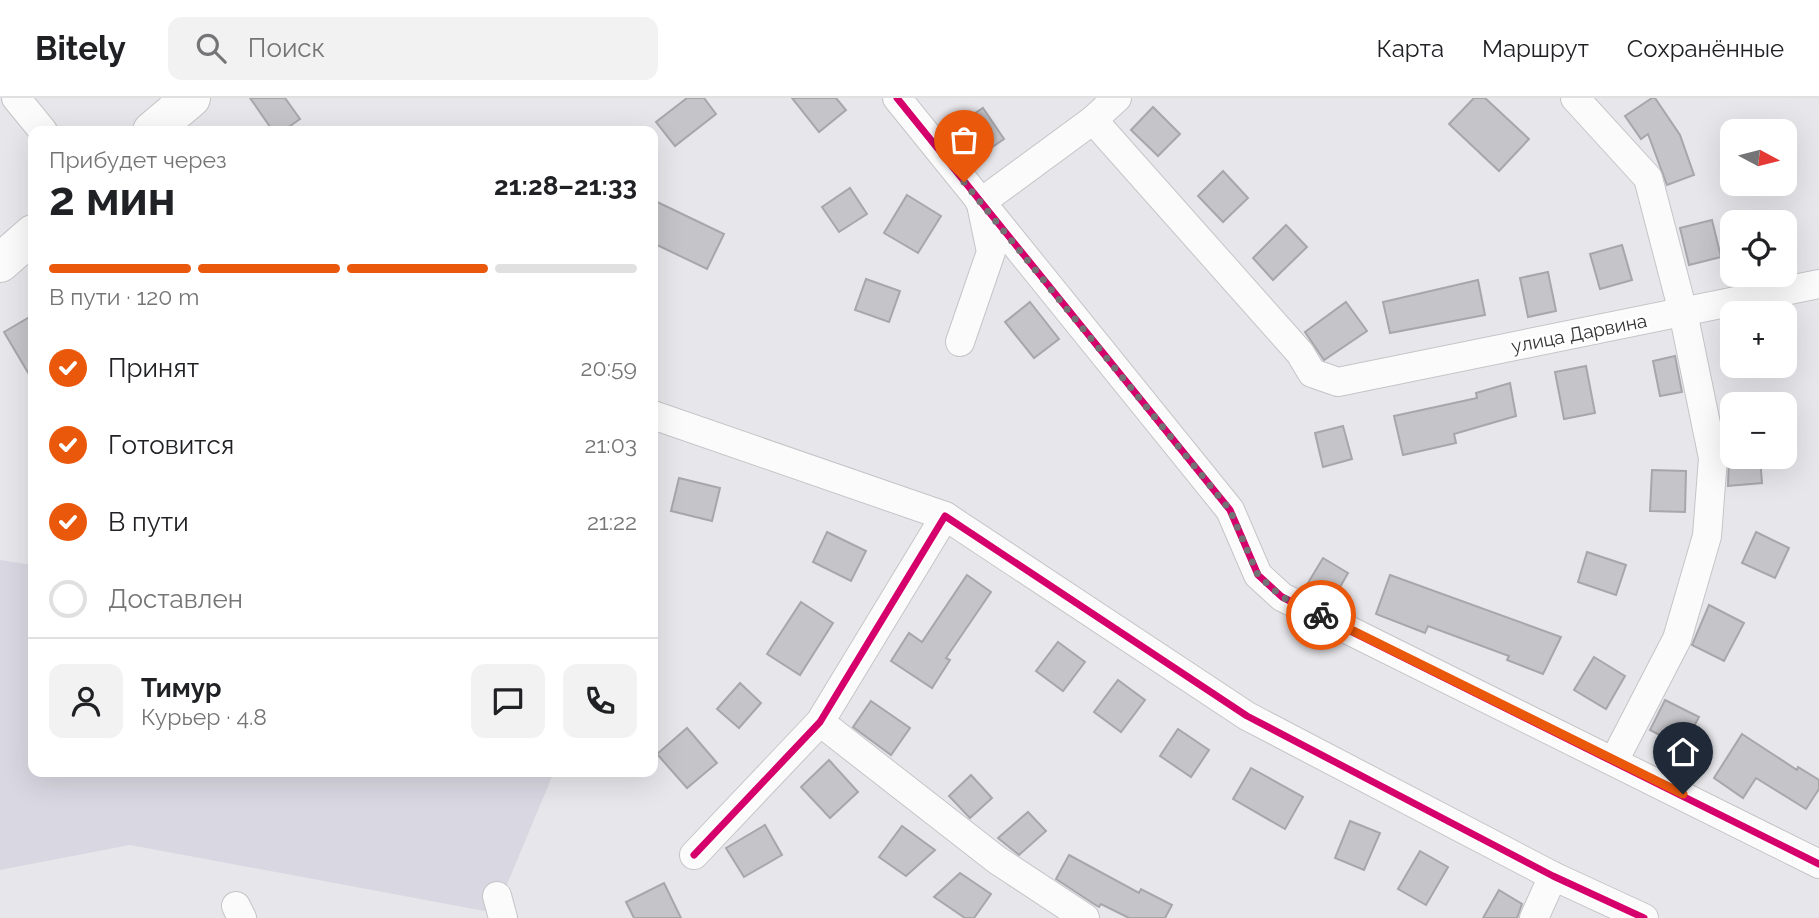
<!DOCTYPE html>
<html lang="ru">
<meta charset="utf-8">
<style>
:root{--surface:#fff;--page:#f2f2f2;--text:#202124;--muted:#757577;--line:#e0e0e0;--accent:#ea580c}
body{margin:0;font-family:Raleway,sans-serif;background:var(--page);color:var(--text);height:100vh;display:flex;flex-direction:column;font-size:26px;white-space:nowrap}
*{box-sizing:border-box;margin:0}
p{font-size:23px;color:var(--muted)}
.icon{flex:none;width:38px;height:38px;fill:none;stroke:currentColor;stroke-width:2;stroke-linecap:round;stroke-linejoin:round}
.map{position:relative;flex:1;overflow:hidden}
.drawer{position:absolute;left:28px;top:28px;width:630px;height:651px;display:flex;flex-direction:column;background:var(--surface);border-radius:14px;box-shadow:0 7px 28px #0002}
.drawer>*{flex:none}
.needle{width:46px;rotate:97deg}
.controls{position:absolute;left:1720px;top:21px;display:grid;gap:14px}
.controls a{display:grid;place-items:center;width:77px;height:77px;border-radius:14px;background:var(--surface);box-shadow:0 7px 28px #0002;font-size:35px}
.pin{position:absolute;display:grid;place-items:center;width:60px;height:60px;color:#fff;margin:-72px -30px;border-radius:50% 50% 50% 0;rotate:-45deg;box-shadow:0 0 7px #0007}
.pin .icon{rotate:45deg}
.courier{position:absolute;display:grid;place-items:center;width:70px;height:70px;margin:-35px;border:5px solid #ea580c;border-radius:50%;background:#fff;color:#222;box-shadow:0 2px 9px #0007}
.headline em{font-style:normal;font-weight:700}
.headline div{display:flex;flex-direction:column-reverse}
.headline{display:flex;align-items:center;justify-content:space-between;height:119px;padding:0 21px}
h1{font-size:46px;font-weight:700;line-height:52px}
.bar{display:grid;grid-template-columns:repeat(4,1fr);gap:10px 7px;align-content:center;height:84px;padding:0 21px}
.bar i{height:9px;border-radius:5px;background:var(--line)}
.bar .selected{background:var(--accent)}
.bar p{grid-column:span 4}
.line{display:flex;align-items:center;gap:18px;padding:0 21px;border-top:2px solid var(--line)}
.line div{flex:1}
.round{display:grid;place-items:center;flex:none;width:74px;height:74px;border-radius:14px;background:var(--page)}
ol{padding:0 21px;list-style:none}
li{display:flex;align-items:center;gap:21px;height:77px}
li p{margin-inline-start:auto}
li .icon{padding:7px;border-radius:50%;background:var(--accent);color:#fff;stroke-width:4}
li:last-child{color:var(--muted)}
li i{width:38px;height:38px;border:4px solid var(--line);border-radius:50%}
header{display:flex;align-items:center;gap:42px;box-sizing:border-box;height:98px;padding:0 35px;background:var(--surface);border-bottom:2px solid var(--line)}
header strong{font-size:33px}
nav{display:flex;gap:38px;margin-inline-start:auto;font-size:24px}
.search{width:490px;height:63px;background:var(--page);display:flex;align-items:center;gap:18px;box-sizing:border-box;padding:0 24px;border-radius:14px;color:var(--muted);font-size:26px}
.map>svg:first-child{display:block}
.built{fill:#d9d8e2}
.building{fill:#c5c4c8;stroke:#a7a7ab;stroke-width:2}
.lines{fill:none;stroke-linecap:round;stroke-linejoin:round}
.street-casing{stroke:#c5c5c8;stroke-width:30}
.secondary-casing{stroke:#c5c5c8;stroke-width:40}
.street{stroke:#fbfbfc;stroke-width:28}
.secondary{stroke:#fbfbfc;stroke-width:38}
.cycleway-casing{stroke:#fff;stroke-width:11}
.cycleway{stroke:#d6006c;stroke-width:7}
.done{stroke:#737376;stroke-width:7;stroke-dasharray:0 12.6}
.route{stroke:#ea580c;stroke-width:9}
.labels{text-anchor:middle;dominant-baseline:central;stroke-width:5;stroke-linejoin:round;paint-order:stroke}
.street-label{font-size:19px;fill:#343437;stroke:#fff}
</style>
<header>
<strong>Bitely</strong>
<div class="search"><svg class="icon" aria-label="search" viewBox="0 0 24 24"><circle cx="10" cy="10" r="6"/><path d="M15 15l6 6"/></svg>Поиск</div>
<nav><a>Карта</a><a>Маршрут</a><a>Сохранённые</a></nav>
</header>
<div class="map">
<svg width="1819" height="820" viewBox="0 0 1819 820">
<rect width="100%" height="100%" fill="#e7e7eb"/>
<path class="built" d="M0,462l33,5v207h521l-59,141 -365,-68 -130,25z"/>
<g class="building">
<path d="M250,0h35l15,21 -17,12h-10z"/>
<path d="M687,0h17l12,16 -41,32 -19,-24z"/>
<path d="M792,0h44l10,12 -27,22z"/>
<path d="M1474,0h11l44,41 -30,32 -50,-47z"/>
<path d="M1652,0h3l25,37 14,40 -27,10 -19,-51 -7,5 -16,-23z"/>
<path d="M1153,9l27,27 -22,22 -27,-26z"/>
<path d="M983,10l21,31 -28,19 -22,-31z"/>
<path d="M1223,73l25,27 -25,24 -25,-26z"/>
<path d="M850,90l17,26 -28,18 -17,-25z"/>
<path d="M907,97l34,21 -23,37 -34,-20z"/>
<path d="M653,102l71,34 -17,35 -54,-26z"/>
<path d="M1712,122l9,37 -32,8 -9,-37z"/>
<path d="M1286,127l21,22 -34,33 -20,-22z"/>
<path d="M1622,147l10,35 -32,9 -10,-35z"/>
<path d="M1548,174l8,39 -28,6 -8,-39z"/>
<path d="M866,181l34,12 -11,31 -34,-12z"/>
<path d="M1478,182l7,35 -95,18 -7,-31z"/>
<path d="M1030,204l29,37 -25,19 -29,-36z"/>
<path d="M1346,204l21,29 -43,29 -19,-28z"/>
<path d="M33,217v66l-29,-49z"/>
<path d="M1675,258l7,36 -22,4 -7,-35z"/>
<path d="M1586,268l9,47 -31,6 -9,-47z"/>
<path d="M1510,285l6,33 -62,18 2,9 -53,12 -9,-39 83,-18 -1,-5z"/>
<path d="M1343,328l9,33 -29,8 -8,-34z"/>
<path d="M1729,359h31l2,26 -34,3z"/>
<path d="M1652,372l34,1 -1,41 -35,-1z"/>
<path d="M679,380l41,10 -8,33 -41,-10z"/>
<path d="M827,434l39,19 -15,30 -38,-19z"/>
<path d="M1756,434l33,16 -14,30 -33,-15z"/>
<path d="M1587,454l39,13 -10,30 -38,-13z"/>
<path d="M1323,460l25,15 -17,30 -26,-15z"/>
<path d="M967,477l24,17 -45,66 4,2 -18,28 -41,-27 18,-28 13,9z"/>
<path d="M1390,477l171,62 -18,37 -36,-14 2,-4 -81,-30 -3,7 -49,-19z"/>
<path d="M801,504l32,21 -33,52 -33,-21z"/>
<path d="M1709,507l35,18 -20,38 -32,-16z"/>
<path d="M1058,544l27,20 -22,29 -27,-20z"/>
<path d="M1594,559l31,19 -19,33 -32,-19z"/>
<path d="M1118,582l27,20 -24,32 -27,-20z"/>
<path d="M740,585l21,20 -22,25 -22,-19z"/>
<path d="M1665,602l34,17 -16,30 -33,-17z"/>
<path d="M871,603l39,27 -19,27 -38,-28z"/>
<path d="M687,630l30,35 -30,25 -30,-34z"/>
<path d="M1178,631l31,21 -18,27 -31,-21z"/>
<path d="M1742,636l55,36 1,-3 21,13v9l-13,20 -50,-31 -13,20 -29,-20z"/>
<path d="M829,662l29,32 -28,26 -29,-31z"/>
<path d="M1251,670l52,29 -18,32 -52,-30z"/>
<path d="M971,677l21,23 -22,20 -21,-22z"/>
<path d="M1028,714l18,19 -27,24 -21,-17z"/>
<path d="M1350,723l30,12 -16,37 -29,-12z"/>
<path d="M765,727l17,30 -38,22 -18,-29z"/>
<path d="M902,728l33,24 -29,26 -27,-19z"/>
<path d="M1420,753l28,16 -22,38 -28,-16z"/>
<path d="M1069,757l70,38 2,-4 31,16 -7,13h-36l-28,-14 -2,3 -5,-3 -38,-25z"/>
<path d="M960,775l31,21 -17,24h-9l-31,-21z"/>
<path d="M664,785l17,35h-47l-8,-16z"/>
<path d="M1499,792l23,14 -5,14h-34z"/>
</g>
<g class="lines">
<g class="street-casing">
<g id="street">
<path d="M16,0l27,33"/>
<path d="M897,0l333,412 28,65 24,22 537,267"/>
<path d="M1575,0l73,80 35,134 30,146 -6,78 -30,103 -62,120"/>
<path d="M1093,22l207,233 12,20 26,9 481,-98"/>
<path d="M980,105l113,-83 24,-22"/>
<path d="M960,244l31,-90 -9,-43"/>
<path d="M653,317l292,101"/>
<path d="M820,624l177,138 88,58"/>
<path d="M694,757l126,-133 125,-206 302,200 306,160 91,42"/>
<path d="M497,798l6,22"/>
<path d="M236,808l6,12"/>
<path d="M1534,820l19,-42"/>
</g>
</g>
<g class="secondary-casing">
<g id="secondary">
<path d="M152,33l39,-33"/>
<path d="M0,165l33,-29"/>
</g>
</g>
<use href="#street" class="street"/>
<use href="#secondary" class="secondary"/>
<g class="cycleway-casing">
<g id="cycleway">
<path d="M897,0l333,412 28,65 24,22 537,267"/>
<path d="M694,757l126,-133 125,-206 302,200 306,160 91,42"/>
</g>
</g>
<use href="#cycleway" class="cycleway"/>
</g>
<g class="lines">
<path class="done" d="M964,84l266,328 28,65 24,22 39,18"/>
<path class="route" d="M1321,517l362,179"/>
</g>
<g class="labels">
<g class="street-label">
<text transform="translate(1579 235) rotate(-11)">улица Дарвина</text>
</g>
</g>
</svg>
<div class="controls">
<a><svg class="needle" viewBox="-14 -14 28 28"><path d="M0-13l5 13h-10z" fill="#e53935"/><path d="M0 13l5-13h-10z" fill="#757577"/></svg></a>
<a><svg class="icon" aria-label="locate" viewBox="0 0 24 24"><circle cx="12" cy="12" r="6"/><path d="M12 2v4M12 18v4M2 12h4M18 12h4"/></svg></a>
<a>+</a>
<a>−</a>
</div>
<div class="pin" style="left:964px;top:84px;background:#ea580c"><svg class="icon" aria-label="bag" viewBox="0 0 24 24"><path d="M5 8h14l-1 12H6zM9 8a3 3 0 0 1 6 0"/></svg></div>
<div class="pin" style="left:1683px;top:696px;background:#1f2937"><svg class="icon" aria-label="home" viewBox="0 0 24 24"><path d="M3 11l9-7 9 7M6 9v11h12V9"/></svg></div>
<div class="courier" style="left:1321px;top:517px"><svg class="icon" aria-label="bike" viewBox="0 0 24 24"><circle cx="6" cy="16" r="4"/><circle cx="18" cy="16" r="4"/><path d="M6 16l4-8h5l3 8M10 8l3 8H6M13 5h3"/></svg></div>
<section class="drawer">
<div class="headline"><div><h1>2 мин</h1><p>Прибудет через</p></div><em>21:28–21:33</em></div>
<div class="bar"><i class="selected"></i><i class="selected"></i><i class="selected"></i><i></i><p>В пути · 120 m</p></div>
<ol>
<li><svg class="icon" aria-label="check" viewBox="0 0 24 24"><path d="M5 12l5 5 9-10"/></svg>Принят<p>20:59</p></li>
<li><svg class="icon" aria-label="check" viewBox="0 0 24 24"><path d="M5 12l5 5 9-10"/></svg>Готовится<p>21:03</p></li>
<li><svg class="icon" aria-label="check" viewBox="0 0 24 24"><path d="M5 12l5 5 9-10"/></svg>В пути<p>21:22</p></li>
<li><i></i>Доставлен</li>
</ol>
<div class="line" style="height:126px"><a class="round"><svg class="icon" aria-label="person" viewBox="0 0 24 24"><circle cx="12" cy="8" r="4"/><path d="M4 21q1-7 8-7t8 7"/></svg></a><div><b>Тимур</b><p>Курьер · 4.8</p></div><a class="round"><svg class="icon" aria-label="chat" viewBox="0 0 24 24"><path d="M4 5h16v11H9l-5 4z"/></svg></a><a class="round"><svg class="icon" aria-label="phone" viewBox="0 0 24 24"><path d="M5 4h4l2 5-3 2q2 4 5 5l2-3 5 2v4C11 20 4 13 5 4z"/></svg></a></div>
</section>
</div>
